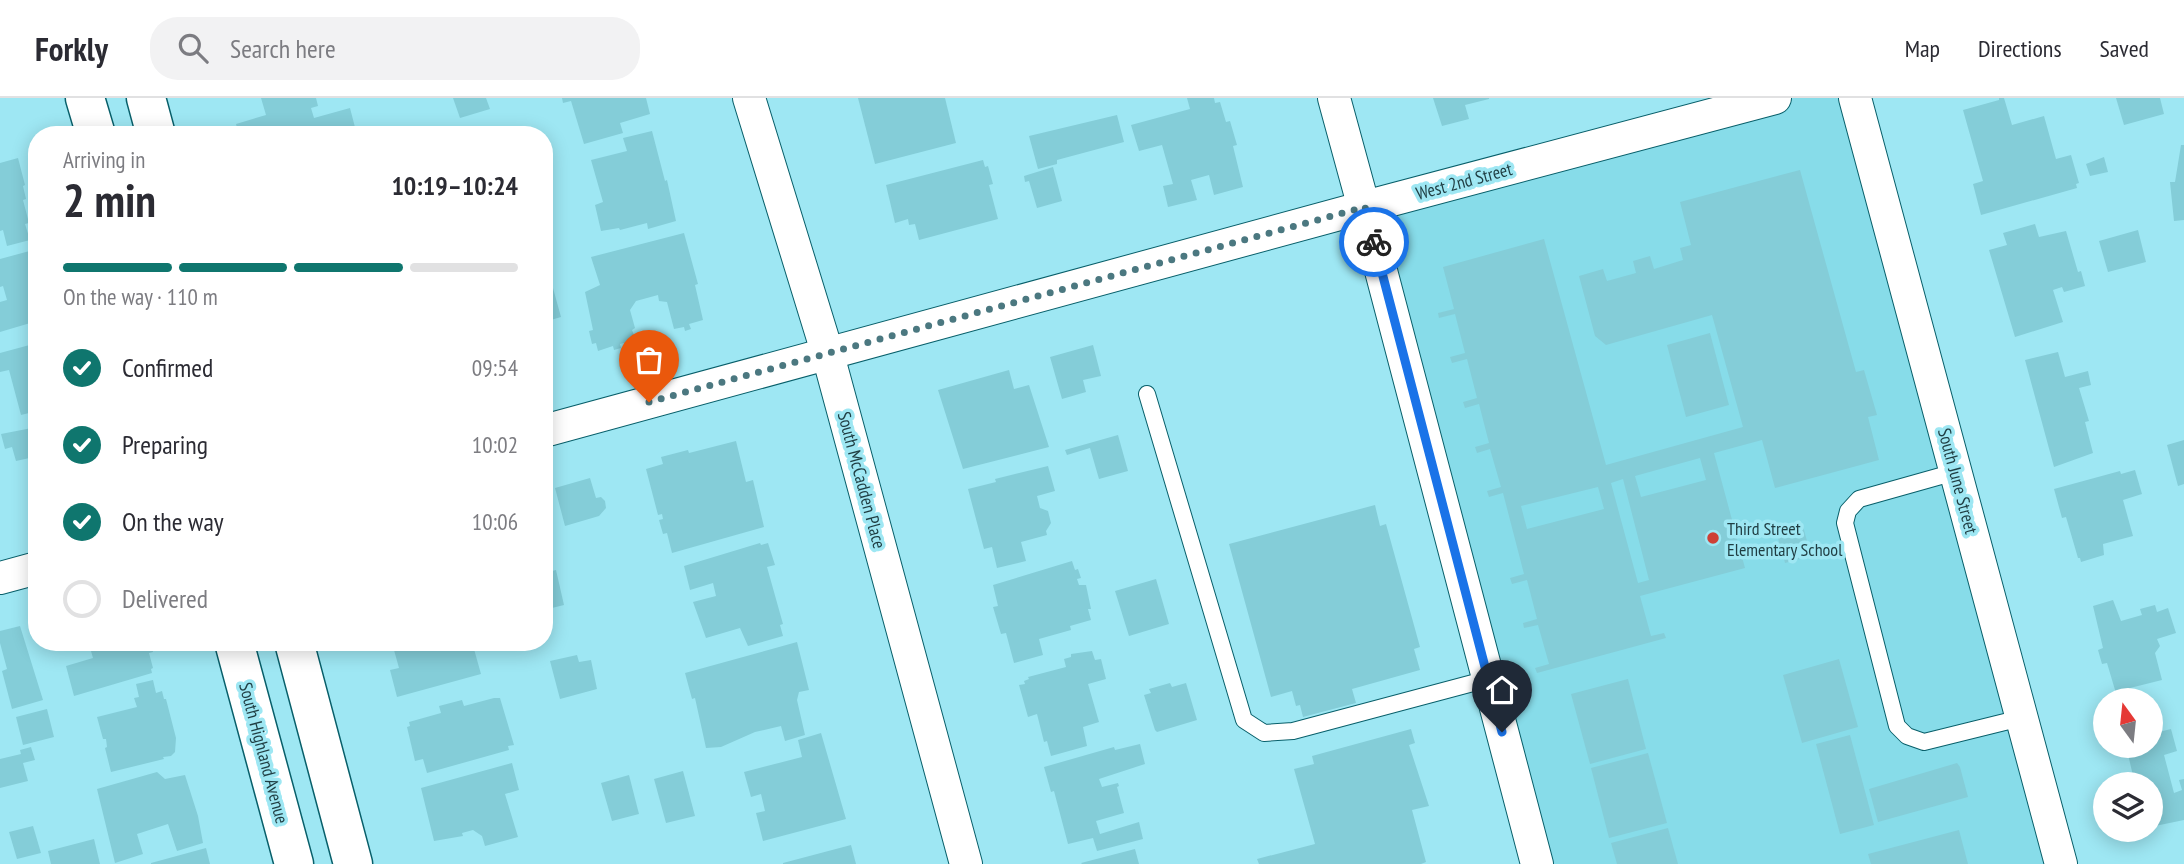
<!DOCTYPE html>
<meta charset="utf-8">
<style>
:root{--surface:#fff;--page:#f2f2f3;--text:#2b2b33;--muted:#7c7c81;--line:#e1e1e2;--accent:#0f766e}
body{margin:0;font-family:"PT Sans Narrow",sans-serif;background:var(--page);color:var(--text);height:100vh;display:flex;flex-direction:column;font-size:26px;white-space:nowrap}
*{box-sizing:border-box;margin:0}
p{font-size:23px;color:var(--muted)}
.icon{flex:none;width:38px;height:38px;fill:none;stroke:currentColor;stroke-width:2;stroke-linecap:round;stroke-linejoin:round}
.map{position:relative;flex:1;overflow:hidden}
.drawer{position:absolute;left:28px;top:28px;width:525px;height:525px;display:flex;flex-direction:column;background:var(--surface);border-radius:28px;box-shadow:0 4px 18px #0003}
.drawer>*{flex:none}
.needle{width:46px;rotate:345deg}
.fabs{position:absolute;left:2093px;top:590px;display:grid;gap:14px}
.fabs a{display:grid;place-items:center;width:70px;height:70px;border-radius:50%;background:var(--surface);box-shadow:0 4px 18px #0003;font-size:35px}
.pin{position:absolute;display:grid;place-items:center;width:60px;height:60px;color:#fff;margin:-72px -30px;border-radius:50% 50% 50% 0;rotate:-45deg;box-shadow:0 0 7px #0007}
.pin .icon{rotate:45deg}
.courier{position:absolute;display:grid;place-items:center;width:70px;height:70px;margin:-35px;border:5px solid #1a73e8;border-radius:50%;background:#fff;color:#222;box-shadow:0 2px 9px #0007}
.summary em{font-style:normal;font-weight:700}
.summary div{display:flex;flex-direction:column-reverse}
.summary{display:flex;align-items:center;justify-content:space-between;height:119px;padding:0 35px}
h1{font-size:46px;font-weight:700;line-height:52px}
.bar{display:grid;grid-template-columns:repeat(4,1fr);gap:10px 7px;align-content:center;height:84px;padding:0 35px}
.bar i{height:9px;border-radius:5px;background:var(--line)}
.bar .on{background:var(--accent)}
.bar p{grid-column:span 4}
ol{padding:0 35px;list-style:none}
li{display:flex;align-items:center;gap:21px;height:77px}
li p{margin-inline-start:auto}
li .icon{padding:7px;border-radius:50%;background:var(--accent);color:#fff;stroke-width:4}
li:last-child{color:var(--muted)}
li i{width:38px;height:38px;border:4px solid var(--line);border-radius:50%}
header{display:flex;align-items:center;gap:42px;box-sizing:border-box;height:98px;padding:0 35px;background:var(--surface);border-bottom:2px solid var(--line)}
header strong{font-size:33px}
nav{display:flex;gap:38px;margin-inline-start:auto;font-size:24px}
.search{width:490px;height:63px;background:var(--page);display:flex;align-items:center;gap:18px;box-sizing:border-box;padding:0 24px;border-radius:28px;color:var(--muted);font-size:26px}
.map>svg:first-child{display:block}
.built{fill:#87dce9}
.building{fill:#84cdd8;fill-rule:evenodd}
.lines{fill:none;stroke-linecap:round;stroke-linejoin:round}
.service-casing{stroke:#085f6a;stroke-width:18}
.minor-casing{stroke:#085f6a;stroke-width:34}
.secondary-casing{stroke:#085f6a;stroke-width:41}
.service{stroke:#fff;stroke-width:16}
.minor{stroke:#fff;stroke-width:32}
.secondary{stroke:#fff;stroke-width:38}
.done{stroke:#4b7880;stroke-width:7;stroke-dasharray:0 12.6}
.route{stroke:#1a73e8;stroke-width:9}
.poi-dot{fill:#ce4036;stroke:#9ee7f3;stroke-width:2.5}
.labels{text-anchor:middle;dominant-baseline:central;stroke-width:7;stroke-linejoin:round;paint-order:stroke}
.street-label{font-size:18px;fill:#1f3d42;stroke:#9ee7f3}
.poi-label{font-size:18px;fill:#1f3d42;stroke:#9ee7f3;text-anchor:start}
</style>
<header>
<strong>Forkly</strong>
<div class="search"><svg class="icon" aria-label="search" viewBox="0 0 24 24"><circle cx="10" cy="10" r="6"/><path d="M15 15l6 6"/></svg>Search here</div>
<nav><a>Map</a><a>Directions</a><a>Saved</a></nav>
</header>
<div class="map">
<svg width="2184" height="766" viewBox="0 0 2184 766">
<rect width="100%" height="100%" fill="#9ee7f3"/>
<path class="built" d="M1794,0h53l207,766h-505l-179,-652z"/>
<g class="building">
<path d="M261,0h55l2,8 -7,2 3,10 36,-10 7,27h-118l-3,-11 30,-9z"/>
<path d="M453,0h33l4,11 -30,9z"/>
<path d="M562,0h84l4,16 -30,9 3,10 -39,11 -13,-43 -8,2z"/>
<path d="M858,0h87l11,45 -81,21z"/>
<path d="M1187,0h27l1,5 5,-1 6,20 4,-1 7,24 -4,1 10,41 -29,8 -5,-20 -18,5 6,20 -29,7 -5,-21 10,-2 -11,-39 -23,6 -8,-26 59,-16z"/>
<path d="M1433,0h56v1l-24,6 4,14 -27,7z"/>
<path d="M1999,0h5l8,27 32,-9 12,43 15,-4 8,28 -3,1 1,4 -96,27 -8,-31 10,-3 -20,-71 36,-10z"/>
<path d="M2116,0h44l4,16 -40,11z"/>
<path d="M1117,17l7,27 -67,18v4l-19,5 -9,-33z"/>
<path d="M652,33l13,50 2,-1 9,41 -28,8 -1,-6 -27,7 -1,-2 -18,3 -6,-26 8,-3 -12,-42 36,-9 -4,-13z"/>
<path d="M2181,47h3v75l-10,1 -4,-39h5z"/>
<path d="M2104,59l4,15 -18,4 -4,-12z"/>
<path d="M18,60l7,27 -2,1 3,13 -3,1 6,23 -4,1 5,16 -23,6 -4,-16 -3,1v-68z"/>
<path d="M983,62l2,7 3,-1 5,18 -4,1 9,34 -79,21 -4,-16 -6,1 -1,-6 -13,4 -9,-38z"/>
<path d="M1053,69l9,34 -25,7 -8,-27 -4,1 -1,-6z"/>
<path d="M1800,72l56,202 8,-2 13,45 -9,2 11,43 -104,28 -13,-48 -48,13 31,115 -105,28 11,40 13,-3 2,5 -129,35 -2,-5 14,-4 -11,-39 -14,3 -1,-5 14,-4 -10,-39 -15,4 -2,-6 14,-4 -21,-81 -14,4 -2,-6 14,-4 -11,-38 -13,4 -2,-6 14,-4 -10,-39 -14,4 -2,-6 14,-4 -10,-39 -15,4 -2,-6 15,-4 -10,-39 -16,4 -1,-5 16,-4 -11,-42 101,-28 62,226 137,-38 -31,-112 -106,30 -11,-9 -16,-60 24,-7 4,12 29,-8 -3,-12 17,-5 4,13 29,-9 -3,-12 11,-3 -11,-43zM1700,360l6,22 -65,17 -6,-21zM1623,381l26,101 -11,3 -27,-100zM1598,389l6,22 -77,20 -6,-23z"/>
<path d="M2035,126l4,13 27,-6 12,41 3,-1 4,15 -21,6 -2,-5 -9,3 10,32 -48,15 -26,-87 18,-5 -4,-12z"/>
<path d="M2138,132l8,32 -38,10 -9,-31z"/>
<path d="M684,135l14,51 -3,1 8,35 -14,4 2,5 -6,2 -1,-4 -10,2 -7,-27 -8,-1 -1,-6 -22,6 -6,9 5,18 -3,2 4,10 -16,4 1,4 -7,2 -1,-4 -15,5 -2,-8 -4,1 -3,-13 4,-1 -8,-38 15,-7 -9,-28z"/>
<path d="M37,151v72l-37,11v-30l7,-2 -4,-14 -3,1v-28z"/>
<path d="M548,172l13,47 -17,5v-51z"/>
<path d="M1710,235l19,72 -43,12 -19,-72z"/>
<path d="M37,245v68l-16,4 -12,-45 -9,2v-19z"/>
<path d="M1093,247l8,31 -18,4 3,12 -24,7 -12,-42z"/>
<path d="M2058,254l7,25 23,-6 3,14 -12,3 10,33 -4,1 8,31 -39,14 -29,-107z"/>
<path d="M1009,272l5,19 15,-4 20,62 -86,22 -25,-79z"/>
<path d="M37,329v41h-2l-1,-11 -18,4 -4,-14 -7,2 -4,-15z"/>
<path d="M1118,337l10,36 -29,8 -9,-31 -23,7 -2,-5z"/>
<path d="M2184,342v44l-6,2 -11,-41z"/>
<path d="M736,343l10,41 7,-2 11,47 -92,26 -5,-20 -4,1 -4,-14 4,-1 -1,-5 -4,1 -12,-46 17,-5 -2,-7 27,-7 1,3z"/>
<path d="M1048,368l7,25 -18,5 3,12 8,3 3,12 -5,8 1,4 -26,7 5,19 -29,7 -5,-21 -8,2 -16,-60 28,-7 -1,-3z"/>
<path d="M2135,372l7,24 -19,6 10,36 -30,8 1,11 -23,7 -1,-4h-2l-12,-41 -4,1 -8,-29 66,-18 1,3z"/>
<path d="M590,380l6,20 5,-1 4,4 1,7 -7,8 -34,10 -10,-38z"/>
<path d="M1375,407l5,21 6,-2 34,123 -6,2 6,21 -68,19 4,14 -53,14 -3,-12 -4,1 -4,-15 -21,6 -42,-153z"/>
<path d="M1803,428l8,30 -26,7 -2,-9 -6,2 -3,-12 5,-2 -2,-9z"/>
<path d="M760,445l1,2 7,-2 7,22 -8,2 16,57 -3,1 3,11 -35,10 -8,-18 -34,10 -13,-36 23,-6 -3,-13 -23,7 -6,-24z"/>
<path d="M1072,463l3,9 3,-1 3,9 -4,1 2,6h7l5,24h-3l3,11 -21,6 1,4 -32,9 4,16 -29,8 -8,-30 -5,1 -8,-27 5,-1 -5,-21z"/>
<path d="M556,472l8,35 -20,5v-37z"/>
<path d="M1156,481l13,45 -40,12 -14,-45z"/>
<path d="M2113,502l8,21 21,-6 -2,-6 15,-4 2,7 11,-4 8,25 -19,6 3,7 -5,7 7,27 -32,8 3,11 -6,1h-9l-11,-37 -5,1 -4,-14 5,-2 -10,-42z"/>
<path d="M20,528l23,74 -31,9 -10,-38 5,-2 -7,-26v-12z"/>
<path d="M71,544h80l2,10 -4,1 4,15 -2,1 1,4 -78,23 -8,-30 27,-8 -4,-14 -16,5z"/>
<path d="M404,544h68l9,32 -84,23 -7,-27 9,-2 -5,-18 12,-3z"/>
<path d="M797,544l12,48 -10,2 -2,8 8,35 -20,6 -4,-15 -26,6 -34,15 -15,1 -11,-50 -3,1 -7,-26z"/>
<path d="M1092,553l3,9 6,-1 5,20 -18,5 11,38 -16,5 4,19 -36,10 -4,-15 -3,1 -7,-28 -9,3 -9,-32 6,-1 -1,-3 5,-2 -1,-2 38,-10 -2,-8 7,-2v-3z"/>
<path d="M577,557l2,7 12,-2 6,29 -37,10 -10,-38z"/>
<path d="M1839,561l19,68 -56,16 -19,-68z"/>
<path d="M1628,581l18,70 -56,15 -19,-70z"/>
<path d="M153,582l3,13 6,-2 2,8h2l10,39 -1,14 -4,4 -8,1 1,2 -53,13 -6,-24 2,-1 -1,-8h-3l-6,-22 40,-10 -3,-9 5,-1 -3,-13z"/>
<path d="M1170,585l2,4 14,-4 11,37 -40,12 -2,-2 -11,-35 7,-2 -2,-4z"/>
<path d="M494,600h6l14,47 -6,1 1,4 -82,23 -4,-14 -8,2 -8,-34 3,-1 -1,-4 32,-9 -2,-7 23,-6 2,6z"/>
<path d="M47,611l7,28 -31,8 -7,-28z"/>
<path d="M1411,631l4,14 -6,2 20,61 -17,4 14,52 -5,2h-162l-2,-5 58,-15 -21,-75 20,-5 -2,-8z"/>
<path d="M2171,631l6,22 -13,4 10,38 8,-3 -3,-10 5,-1v41l-29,6 -4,-17v-25h-16l-9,-38h25v-12z"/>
<path d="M821,635l25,86 -83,22 -7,-28 9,-2 -4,-17 -10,3 -7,-25 58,-15 -4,-17z"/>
<path d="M1850,637l24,90 -34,9 -24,-90z"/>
<path d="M1140,646l5,20 -46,15 3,8 16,-4 1,3 -2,1 7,26 -28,8 4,13 39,-12 4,17 -46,12 -4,-13 -25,6 -14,-53 -3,1 -7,-25 70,-20 1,3z"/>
<path d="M31,649l4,13 -12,3 5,18 -28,7v-29l21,-5 -1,-4z"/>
<path d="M1648,655l19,70 -58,15 -18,-70z"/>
<path d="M512,665l7,27 -14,4 13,43 -33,9 -3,-10 -9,-6 -11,3 1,3 -29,5 -13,-53z"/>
<path d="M1957,665l3,4 8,30 -90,25 -9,-33z"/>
<path d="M683,673l12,45 -29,7 -12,-44z"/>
<path d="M157,674l8,7 20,-4 13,41 5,27 -26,8 -9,-27 -31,10 6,20 -28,9 -18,-74z"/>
<path d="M629,677l10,39 -27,7 -11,-38z"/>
<path d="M33,728l8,27 -24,6 -8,-27z"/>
<path d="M1668,730l10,36h-61l-6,-21z"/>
<path d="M1959,732l9,34h-97l-3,-10z"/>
<path d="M94,741l6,25h-49l-3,-13z"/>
<path d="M851,747l5,19h-73v-1z"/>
<path d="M206,750l4,16h-59v-1z"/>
<path d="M1135,751l4,15h-57l-1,-1z"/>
</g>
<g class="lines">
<g class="service-casing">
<g id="service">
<path d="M1147,296l97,326 20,13 29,-2 195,-52"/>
<path d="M1955,374l-96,27 -11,12 -3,12 52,203 10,10 17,6 97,-24"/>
</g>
</g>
<g class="minor-casing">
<g id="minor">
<path d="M749,0l79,257 138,509"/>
<path d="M1334,0l41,150 162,616"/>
<path d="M1855,0l206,766"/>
<path d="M544,333l821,-224 410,-109"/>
<path d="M0,480l37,-10"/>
</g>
</g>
<g class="secondary-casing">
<g id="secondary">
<path d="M85,0l11,37"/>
<path d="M146,0l10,37"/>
<path d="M234,544l60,222"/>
<path d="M294,544l59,222"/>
</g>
</g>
<use href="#service" class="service"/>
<use href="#minor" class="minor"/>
<use href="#secondary" class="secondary"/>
</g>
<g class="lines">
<path class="done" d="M649,304l716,-195 9,35"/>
<path class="route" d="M1374,144l128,490"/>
</g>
<circle class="poi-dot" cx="1713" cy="440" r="7"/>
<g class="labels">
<g class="street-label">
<text transform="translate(1464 83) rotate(-15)">West 2nd Street</text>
<text transform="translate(862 382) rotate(75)">South McCadden Place</text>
<text transform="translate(1958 383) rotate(75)">South June Street</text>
<text transform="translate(264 655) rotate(75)">South Highland Avenue</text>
</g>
<g class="poi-label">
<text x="1727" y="430">Third Street<tspan x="1727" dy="21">Elementary School</tspan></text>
</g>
</g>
</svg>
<div class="fabs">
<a><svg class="needle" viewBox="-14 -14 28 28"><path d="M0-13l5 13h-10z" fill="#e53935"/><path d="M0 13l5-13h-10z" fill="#7c7c81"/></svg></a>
<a><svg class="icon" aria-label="layers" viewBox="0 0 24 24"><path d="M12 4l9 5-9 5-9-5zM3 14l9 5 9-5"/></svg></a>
</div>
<div class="pin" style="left:649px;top:304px;background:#ea580c"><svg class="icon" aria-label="bag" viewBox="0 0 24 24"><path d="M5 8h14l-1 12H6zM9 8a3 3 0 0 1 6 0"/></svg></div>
<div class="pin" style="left:1502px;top:634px;background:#1f2937"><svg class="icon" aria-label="home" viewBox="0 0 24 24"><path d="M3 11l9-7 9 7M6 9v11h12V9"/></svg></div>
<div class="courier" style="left:1374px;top:144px"><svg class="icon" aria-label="bike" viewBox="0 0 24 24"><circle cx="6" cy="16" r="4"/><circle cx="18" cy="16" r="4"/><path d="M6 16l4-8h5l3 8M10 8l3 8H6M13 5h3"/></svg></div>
<section class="drawer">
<div class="summary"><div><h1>2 min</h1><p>Arriving in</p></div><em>10:19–10:24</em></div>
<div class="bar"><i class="on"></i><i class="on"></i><i class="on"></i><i></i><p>On the way · 110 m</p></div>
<ol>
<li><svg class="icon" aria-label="check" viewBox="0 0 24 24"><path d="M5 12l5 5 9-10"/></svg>Confirmed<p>09:54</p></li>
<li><svg class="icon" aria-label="check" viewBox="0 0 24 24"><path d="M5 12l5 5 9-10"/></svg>Preparing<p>10:02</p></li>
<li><svg class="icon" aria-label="check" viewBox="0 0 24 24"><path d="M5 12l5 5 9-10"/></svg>On the way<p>10:06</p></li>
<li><i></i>Delivered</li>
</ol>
</section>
</div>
